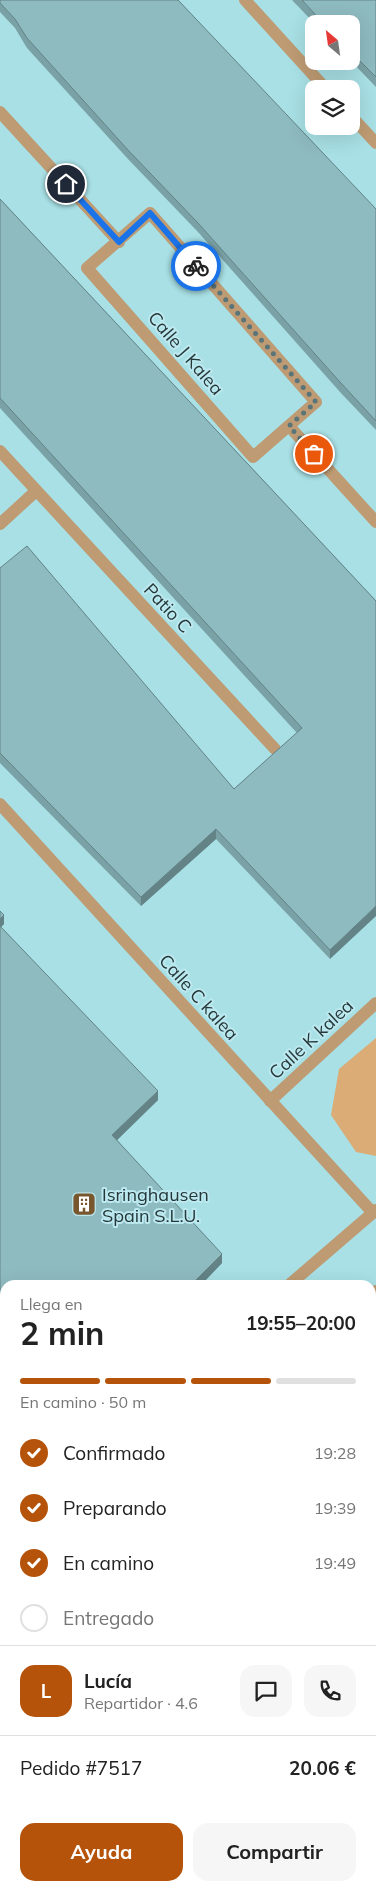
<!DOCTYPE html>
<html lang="es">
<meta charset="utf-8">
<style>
:root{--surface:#fff;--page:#f6f6f6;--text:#222;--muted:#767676;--line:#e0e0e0;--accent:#b45309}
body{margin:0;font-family:Mulish,sans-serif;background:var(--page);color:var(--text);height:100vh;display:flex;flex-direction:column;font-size:19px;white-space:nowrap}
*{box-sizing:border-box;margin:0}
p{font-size:16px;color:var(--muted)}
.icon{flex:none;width:28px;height:28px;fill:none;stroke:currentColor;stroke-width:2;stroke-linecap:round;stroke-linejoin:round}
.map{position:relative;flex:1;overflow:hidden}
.side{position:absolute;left:0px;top:1280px;width:376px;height:611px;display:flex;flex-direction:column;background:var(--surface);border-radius:15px 15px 0 0;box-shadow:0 5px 20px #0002}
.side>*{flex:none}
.needle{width:32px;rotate:331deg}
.fabs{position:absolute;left:305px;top:15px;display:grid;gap:10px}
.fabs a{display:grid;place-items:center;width:55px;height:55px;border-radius:10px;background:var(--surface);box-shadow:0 5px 20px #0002;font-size:25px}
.pin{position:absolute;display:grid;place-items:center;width:42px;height:42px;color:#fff;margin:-21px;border:2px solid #fff;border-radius:50%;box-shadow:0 1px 5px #0007}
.courier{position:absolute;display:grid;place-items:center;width:50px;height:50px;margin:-25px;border:4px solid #1a73e8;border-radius:50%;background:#fff;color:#222;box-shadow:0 1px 6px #0007}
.summary em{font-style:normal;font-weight:700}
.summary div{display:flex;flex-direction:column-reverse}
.summary{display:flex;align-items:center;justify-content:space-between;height:85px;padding:0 20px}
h1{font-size:32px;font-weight:700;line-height:38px}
.bar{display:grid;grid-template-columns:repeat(4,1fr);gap:8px 5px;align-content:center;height:60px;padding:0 20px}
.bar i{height:6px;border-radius:4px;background:var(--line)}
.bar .active{background:var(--accent)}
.bar p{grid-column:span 4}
.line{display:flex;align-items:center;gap:12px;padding:0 20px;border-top:1px solid var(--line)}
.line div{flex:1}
.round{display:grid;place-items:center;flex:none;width:52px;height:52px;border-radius:15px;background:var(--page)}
ol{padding:0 20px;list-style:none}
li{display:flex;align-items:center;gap:15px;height:55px}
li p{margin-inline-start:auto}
li .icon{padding:5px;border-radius:50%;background:var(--accent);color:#fff;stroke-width:4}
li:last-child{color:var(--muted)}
li i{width:28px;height:28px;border:2px solid var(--line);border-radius:50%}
.button{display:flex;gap:10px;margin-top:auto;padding:10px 20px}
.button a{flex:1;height:58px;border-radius:15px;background:var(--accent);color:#fff;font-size:20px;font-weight:700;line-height:58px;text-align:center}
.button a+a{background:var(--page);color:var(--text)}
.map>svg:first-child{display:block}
.built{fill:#a8e0e5;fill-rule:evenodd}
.green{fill:#dbac76}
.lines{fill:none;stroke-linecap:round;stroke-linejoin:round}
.lane{stroke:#be9b73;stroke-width:12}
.street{stroke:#be9b73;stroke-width:12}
.secondary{stroke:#ab7838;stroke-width:12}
.wall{fill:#7aa1a5}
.shaded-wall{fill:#638386}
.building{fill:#8ebbc0;stroke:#638386}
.done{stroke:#5a7579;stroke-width:5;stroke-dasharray:0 9}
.route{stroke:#1a73e8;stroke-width:6}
.labels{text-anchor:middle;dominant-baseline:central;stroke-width:4;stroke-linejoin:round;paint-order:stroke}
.street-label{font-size:18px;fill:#253739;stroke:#bce9ef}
.poi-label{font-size:18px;fill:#253739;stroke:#bce9ef;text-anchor:start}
</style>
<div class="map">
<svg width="376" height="1891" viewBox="0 0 376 1891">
<rect width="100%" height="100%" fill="#bce9ef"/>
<path class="built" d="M0,0h376v1891h-376zM314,24h37v37h-37zM314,89h37v37h-37zM5,1285h366v601h-366z"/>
<path class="green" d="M376,1038v118l-20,-4 -25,-37 8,-46z"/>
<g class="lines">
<g class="lane">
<path d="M0,112l119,130"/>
<path d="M150,213l166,189 -63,55 -166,-189z"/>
<path d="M289,426l87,96"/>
</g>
<g class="street">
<path d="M245,0l81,89"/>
<path d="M351,116l25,27"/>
<path d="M0,451l275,298"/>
<path d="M0,524l36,-33"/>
<path d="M0,804l373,409"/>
<path d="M270,1101l106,-98"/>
<path d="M289,1285l87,-75"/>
<path d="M371,1295l5,-4"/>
<path d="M371,1406l5,5"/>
<path d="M0,1545l5,-5"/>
</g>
<g class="secondary">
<path d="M0,1624l5,6"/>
<path d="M0,1657l5,6"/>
<path d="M0,1673l5,6"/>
<path d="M198,1886l4,5"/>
<path d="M248,1886l5,5"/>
</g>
</g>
<g class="wall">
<path d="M0,0l376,209v221l-36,-38 -142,-160 -70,-73 -101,-111 -12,-20 -15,-16z"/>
<path d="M292,0h84v87l-25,-26v-37h-36z"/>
<path d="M0,199l376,402 -46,358 -114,-120 -75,67 -141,-143v-195l234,221 63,-56 -297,-325z"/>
<path d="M0,911l4,13 -3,3 157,173 -41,40 105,123 -21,22h-196v78l-3,-4 -2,2z"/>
<path d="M376,1318v66l-5,-5v-57z"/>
<path d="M323,1886h48l5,5h-49z"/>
</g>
<g class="shaded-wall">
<path d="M216,829v10l-75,67v-9z"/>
<path d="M376,906v10l-46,43v-9z"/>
<path d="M4,915v9l-4,4v-9z"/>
<path d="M158,1091v9l-46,45v-10z"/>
<path d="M222,1254v9l-21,22h-10z"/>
<path d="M2,1350v9l-2,2v-10z"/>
<path d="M26,1886h10l-5,5h-10z"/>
</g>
<g class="building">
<path d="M0,0h178l198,209v212l-36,-39 -142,-159 -70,-73 -101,-112 -12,-19 -15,-16z"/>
<path d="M302,0h74v77l-25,-25v-28h-27z"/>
<path d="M0,199l376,402v305l-46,44 -114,-121 -75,68 -141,-144v-185l27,-22 207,243 68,-61 -302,-330z"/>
<path d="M0,911l4,4 -4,4z"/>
<path d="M0,926l158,165 -46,44 110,119 -31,31h-186v68l-3,-3 -2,1z"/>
<path d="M376,1318v57l-5,-5v-48z"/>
<path d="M371,1451l5,5v435h-40l-4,-5h39z"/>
<path d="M0,1802l5,6v78h21l-5,5h-21z"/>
<path d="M81,1886h25l5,5h-35z"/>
</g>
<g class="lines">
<path class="done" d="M196,266l120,136 -27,24 25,28"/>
<path class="route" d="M66,184l53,58 31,-29 46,53"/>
</g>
<defs>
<g id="building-square" transform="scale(1.25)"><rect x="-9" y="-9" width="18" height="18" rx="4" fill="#78562e" stroke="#bce9ef"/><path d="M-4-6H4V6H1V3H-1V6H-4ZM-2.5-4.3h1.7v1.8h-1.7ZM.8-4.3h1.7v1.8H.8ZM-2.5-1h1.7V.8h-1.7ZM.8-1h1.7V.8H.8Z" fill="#fff"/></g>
</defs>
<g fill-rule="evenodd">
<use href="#building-square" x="84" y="1204"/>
</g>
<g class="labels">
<g class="street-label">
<text transform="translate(186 353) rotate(49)">Calle J Kalea</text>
<text transform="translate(168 608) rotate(47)">Patio C</text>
<text transform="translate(199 997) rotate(48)">Calle C kalea</text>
<text transform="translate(311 1039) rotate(-43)">Calle K kalea</text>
</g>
<g class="poi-label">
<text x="102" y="1194">Isringhausen<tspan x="102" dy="21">Spain S.L.U.</tspan></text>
</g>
</g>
</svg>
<div class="fabs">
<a><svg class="needle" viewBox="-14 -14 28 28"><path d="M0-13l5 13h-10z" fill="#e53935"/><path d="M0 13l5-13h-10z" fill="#767676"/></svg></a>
<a><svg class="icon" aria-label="layers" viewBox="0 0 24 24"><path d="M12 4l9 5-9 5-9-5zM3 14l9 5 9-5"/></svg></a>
</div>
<div class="pin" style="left:314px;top:454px;background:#ea580c"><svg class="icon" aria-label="bag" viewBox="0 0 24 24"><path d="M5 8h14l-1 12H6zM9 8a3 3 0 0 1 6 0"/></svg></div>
<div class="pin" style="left:66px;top:184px;background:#1f2937"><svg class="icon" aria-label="home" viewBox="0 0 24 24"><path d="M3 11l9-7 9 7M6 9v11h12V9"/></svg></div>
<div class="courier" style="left:196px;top:266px"><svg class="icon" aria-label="bike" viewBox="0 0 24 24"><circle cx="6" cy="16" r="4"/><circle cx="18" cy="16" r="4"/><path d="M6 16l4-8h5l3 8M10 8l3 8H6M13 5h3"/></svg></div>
<section class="side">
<div class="summary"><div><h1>2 min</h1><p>Llega en</p></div><em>19:55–20:00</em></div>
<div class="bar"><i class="active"></i><i class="active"></i><i class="active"></i><i></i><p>En camino · 50 m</p></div>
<ol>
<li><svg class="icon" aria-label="check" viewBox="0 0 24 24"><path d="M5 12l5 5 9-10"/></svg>Confirmado<p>19:28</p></li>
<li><svg class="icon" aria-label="check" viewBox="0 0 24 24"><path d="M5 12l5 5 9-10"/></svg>Preparando<p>19:39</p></li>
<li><svg class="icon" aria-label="check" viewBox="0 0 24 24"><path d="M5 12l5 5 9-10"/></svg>En camino<p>19:49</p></li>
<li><i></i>Entregado</li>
</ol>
<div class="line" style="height:90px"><b class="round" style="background:var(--accent);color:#fff">L</b><div><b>Lucía</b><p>Repartidor · 4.6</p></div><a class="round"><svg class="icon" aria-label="chat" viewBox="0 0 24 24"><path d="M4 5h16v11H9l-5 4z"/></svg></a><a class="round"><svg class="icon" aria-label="phone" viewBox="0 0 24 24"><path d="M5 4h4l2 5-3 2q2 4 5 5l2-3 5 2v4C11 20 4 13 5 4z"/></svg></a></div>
<div class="line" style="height:65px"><div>Pedido #7517</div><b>20.06 €</b></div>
<div class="button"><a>Ayuda</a><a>Compartir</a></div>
</section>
</div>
